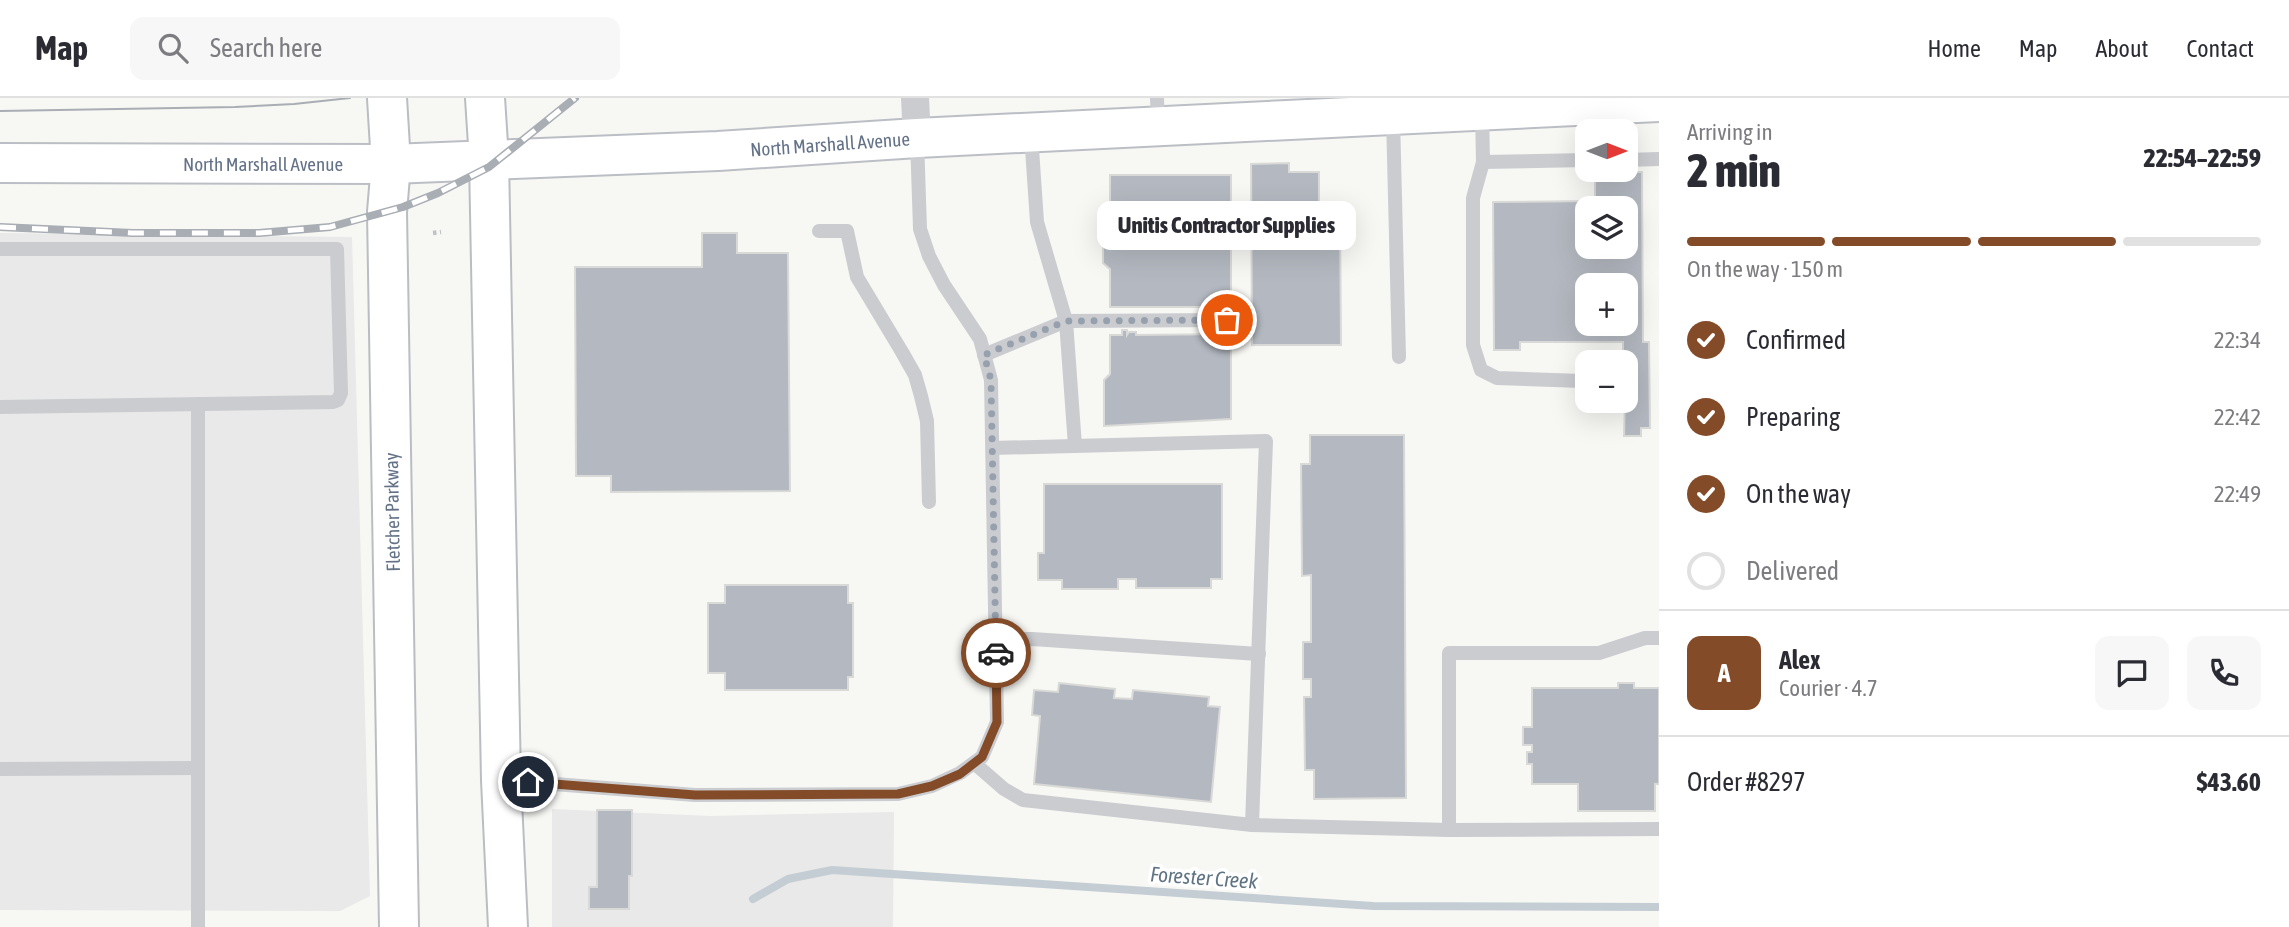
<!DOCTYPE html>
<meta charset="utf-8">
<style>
:root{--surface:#fff;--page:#f7f7f7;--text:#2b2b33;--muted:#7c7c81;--line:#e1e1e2;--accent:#844b28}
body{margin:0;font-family:"Asap Condensed",sans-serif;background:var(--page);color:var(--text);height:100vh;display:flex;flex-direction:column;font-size:26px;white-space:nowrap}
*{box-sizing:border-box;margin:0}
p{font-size:23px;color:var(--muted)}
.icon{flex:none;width:38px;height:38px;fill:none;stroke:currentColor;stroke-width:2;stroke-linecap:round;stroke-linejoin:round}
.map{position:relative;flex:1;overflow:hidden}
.drawer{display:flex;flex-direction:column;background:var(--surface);width:630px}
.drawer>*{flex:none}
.needle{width:46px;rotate:90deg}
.buttons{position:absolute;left:1575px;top:21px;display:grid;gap:14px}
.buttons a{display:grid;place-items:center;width:63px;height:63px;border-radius:14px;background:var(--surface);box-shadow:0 7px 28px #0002;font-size:35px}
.pin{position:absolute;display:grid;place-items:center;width:60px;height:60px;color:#fff;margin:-30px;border:4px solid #fff;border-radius:50%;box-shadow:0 2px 7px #0007}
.courier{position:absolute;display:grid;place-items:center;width:70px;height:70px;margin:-35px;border:5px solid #844b28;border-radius:50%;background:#fff;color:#222;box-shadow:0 2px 9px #0007}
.bubble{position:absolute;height:49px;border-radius:14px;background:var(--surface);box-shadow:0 7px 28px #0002;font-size:23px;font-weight:800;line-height:49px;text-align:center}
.overview em{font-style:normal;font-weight:800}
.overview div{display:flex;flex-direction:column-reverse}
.overview{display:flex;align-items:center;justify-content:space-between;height:119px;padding:0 28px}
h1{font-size:46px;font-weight:800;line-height:52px}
.bar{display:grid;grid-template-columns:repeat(4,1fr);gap:10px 7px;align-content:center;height:84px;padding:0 28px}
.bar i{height:9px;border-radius:5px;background:var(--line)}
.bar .selected{background:var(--accent)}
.bar p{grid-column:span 4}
.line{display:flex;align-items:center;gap:18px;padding:0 28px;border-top:2px solid var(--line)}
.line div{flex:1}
.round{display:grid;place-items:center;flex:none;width:74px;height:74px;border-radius:14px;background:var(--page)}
ol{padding:0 28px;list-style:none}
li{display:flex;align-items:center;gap:21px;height:77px}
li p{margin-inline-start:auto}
li .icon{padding:7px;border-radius:50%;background:var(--accent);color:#fff;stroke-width:4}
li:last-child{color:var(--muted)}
li i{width:38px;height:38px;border:4px solid var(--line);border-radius:50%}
header{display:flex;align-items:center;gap:42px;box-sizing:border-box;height:98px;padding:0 35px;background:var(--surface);border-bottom:2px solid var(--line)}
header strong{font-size:33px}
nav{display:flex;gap:38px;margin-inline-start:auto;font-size:24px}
.search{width:490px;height:63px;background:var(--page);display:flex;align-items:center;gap:18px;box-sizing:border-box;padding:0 24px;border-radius:14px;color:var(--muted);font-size:26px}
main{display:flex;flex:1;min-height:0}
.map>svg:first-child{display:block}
.built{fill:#e8e9e8}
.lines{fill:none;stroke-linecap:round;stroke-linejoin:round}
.stream{stroke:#c5cdd4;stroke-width:8}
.building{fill:#b4b9c1;stroke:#d9d9d7;stroke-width:2;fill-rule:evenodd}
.secondary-casing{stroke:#bbbfc5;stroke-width:42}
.primary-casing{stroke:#babdc2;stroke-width:42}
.path{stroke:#c0c2c5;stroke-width:4.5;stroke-dasharray:3.5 3.5;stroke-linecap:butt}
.lane{stroke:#caccd0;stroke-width:14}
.street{stroke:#caccd0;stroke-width:28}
.secondary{stroke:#fff;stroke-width:38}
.primary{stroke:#fff;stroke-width:38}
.tram{stroke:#a9adb4;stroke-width:2}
.rail-casing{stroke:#a9adb4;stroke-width:8}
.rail{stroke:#fff;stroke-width:5;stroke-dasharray:16;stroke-linecap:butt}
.done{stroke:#97a1ae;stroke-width:7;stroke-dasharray:0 12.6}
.route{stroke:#844b28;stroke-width:9}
.labels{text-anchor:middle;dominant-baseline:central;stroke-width:7;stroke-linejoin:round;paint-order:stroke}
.street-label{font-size:19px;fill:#647288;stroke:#fff}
.water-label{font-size:21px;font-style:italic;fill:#607483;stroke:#fff}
</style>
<header>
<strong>Map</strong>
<div class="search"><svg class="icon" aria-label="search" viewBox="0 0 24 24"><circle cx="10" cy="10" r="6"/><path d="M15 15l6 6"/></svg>Search here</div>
<nav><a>Home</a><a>Map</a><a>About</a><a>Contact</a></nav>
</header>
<main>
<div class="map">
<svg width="1659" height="829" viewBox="0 0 1659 829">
<rect width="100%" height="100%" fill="#f7f8f4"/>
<g class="built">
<path d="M0,135l352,4 18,659 -30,15 -340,-1z"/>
<path d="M552,711l158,7 184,-4 -1,115h-341z"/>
</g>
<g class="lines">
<path class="stream" d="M753,801l35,-20 44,-9 541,36 286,1"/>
</g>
<g class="building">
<path d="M1289,65v9h30v31h21l1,142h-89l-1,-181z"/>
<path d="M1595,74h47l1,170h6l1,86h-9v8h-17l2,-74h-3v-20h-103v8h-26l-1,-148 102,-1zM1587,110h39v39h-39zM1587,187h39v39h-39z"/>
<path d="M1110,77h121v132h-121v-38l-7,-6v-43l7,-6z"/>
<path d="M702,135h35v20h51l2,238 -179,1v-16h-35l-1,-209h127z"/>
<path d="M1122,232h5v5l2,-3h7v3l95,-1v85l-127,7v-46l6,-6v-39h12z"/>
<path d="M1310,337h94l2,363 -92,1v-29h-9l-1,-73h7v-18h-8v-37h8v-67l-9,1 -1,-112h9z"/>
<path d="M1044,386h178v95h-11v9h-75v-9h-18v10h-56v-9h-24v-27h6z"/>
<path d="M725,487h123v18h5v74h-5v13h-123v-17h-17v-70h17z"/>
<path d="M1059,585l56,6 -1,9 18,1 1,-9 76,7 -1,9 12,1 -9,95 -177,-18 6,-68 -8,-1 2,-25 24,2z"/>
<path d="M1618,585h16v5h25v96h-4v27h-77v-27h-46v-20h-5v-12h5v-7h-9v-18h9v-39h86z"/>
<path d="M597,712h35v66h-3v33h-40v-22h8z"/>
</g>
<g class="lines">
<g class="secondary-casing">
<path id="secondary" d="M0,65l391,1 327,-13 199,-13 742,-36"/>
</g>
<g class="primary-casing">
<g id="primary">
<path d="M387,0l4,66 -4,48 12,715"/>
<path d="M485,0l4,62 12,620 7,147"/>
</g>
</g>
<path class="path" d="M433,135l8,-1"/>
<g class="lane">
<path d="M1157,0l1,27"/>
<path d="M1482,13l1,51 104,-2"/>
<path d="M1393,19l6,240"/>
<path d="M1031,36l6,88 29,99 9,125"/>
<path d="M1626,62l33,-1"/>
<path d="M1483,64l-10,36v147l8,25 16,8 85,3"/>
<path d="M819,133h28l10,46 45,75 13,23 6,21 6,25 2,81"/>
<path d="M0,151h337l4,144 -3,7 -5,2 -333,5"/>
<path d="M984,257l82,-34 161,-1"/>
<path d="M993,350l273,-7 -14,384"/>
<path d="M1659,540h-14l-46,15h-150v177l210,-1"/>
<path d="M996,541h36l227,15"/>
<path d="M974,665l30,26 19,11 229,25 197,5"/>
<path d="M0,671l198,-1"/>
<path d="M503,682l192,15 203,-1 34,-8 28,-13 22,-16 15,-35 -6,-342 -11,-41 -36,-54 -15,-29 -9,-27 -3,-90"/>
<path d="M198,829v-523"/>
</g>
<path class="street" d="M915,0l2,40"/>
<use href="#secondary" class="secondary"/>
<use href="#primary" class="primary"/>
<path class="tram" d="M0,13l235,-4 59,-3 56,-6"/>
<g class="rail-casing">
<path id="rail" d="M0,129l133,6h126l71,-6 73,-20 35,-14 51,-26 86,-69"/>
</g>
<use href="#rail" class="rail"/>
</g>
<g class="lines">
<path class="done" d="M996,555l-5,-273 -7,-25 82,-34 161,-1"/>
<path class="route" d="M528,684l167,13 203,-1 34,-8 28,-12 22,-17 15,-35 -1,-69"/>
</g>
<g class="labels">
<g class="street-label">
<text transform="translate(830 46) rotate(-4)">North Marshall Avenue</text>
<text x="263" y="66">North Marshall Avenue</text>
<text transform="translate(392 414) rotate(-91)">Fletcher Parkway</text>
</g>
<g class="water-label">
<text transform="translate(1204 779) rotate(4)">Forester Creek</text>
</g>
</g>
</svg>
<div class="buttons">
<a><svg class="needle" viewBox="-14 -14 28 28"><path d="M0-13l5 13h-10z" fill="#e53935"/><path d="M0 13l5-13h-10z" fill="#7c7c81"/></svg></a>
<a><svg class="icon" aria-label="layers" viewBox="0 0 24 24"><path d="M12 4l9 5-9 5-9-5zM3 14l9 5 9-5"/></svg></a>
<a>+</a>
<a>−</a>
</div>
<div class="pin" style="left:1227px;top:222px;background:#ea580c"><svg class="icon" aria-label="bag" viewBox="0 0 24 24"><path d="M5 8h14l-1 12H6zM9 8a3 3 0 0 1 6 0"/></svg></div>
<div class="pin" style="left:528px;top:684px;background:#1f2937"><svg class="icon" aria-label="home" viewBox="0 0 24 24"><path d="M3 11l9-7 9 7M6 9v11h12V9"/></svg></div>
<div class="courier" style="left:996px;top:555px"><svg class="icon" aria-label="car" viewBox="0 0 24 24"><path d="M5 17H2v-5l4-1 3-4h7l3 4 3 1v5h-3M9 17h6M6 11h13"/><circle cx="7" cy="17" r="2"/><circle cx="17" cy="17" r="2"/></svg></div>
<div class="bubble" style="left:1097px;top:103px;width:259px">Unitis Contractor Supplies</div>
</div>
<section class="drawer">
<div class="overview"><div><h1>2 min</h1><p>Arriving in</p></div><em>22:54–22:59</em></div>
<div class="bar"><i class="selected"></i><i class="selected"></i><i class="selected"></i><i></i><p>On the way · 150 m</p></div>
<ol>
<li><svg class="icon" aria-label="check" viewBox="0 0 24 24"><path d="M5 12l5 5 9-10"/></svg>Confirmed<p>22:34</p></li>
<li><svg class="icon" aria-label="check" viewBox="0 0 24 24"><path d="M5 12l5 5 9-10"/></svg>Preparing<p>22:42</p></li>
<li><svg class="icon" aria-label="check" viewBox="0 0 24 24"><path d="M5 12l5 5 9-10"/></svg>On the way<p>22:49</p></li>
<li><i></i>Delivered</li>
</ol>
<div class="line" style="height:126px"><b class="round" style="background:var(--accent);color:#fff">A</b><div><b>Alex</b><p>Courier · 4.7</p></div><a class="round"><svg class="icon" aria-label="chat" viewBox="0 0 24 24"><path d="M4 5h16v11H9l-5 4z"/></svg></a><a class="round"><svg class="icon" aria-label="phone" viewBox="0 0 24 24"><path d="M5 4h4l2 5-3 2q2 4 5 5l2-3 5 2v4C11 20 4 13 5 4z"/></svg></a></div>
<div class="line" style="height:91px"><div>Order #8297</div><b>$43.60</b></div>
</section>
</main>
